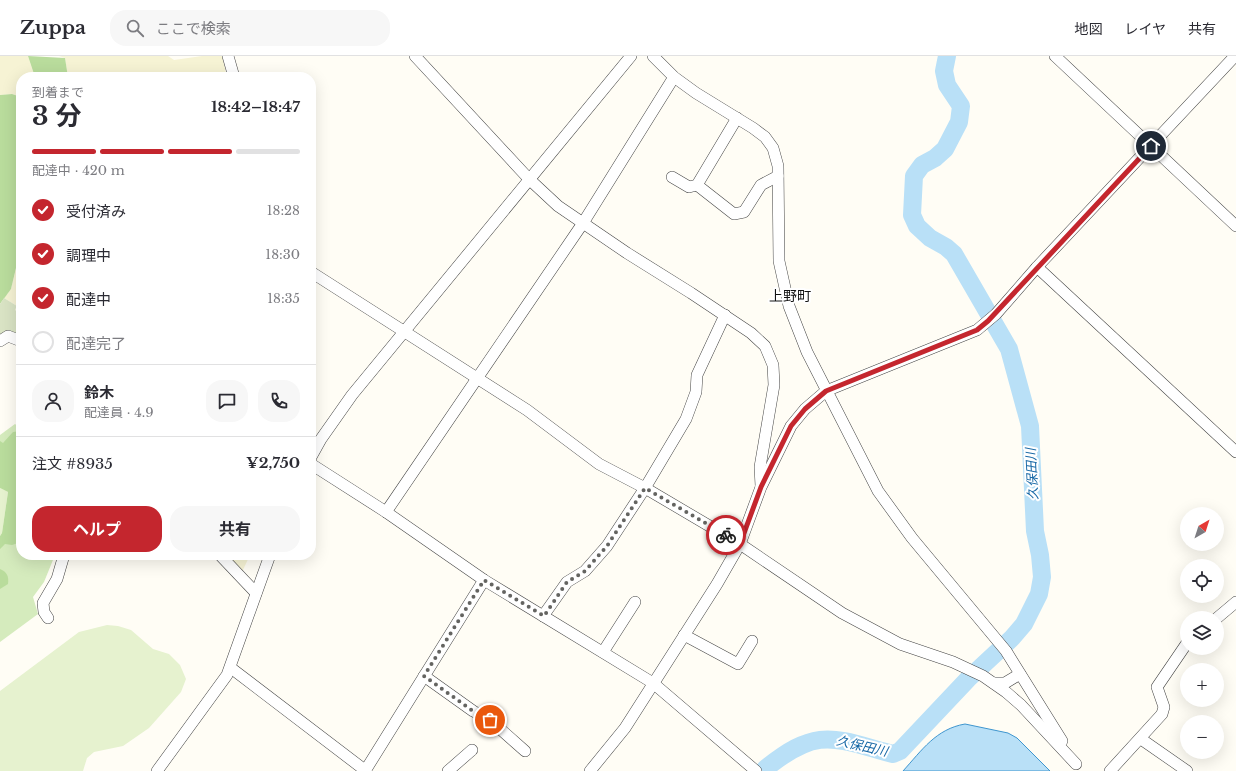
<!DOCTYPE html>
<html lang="ja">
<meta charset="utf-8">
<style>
:root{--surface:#fff;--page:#f7f7f7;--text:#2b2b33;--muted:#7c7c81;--line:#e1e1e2;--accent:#c4262e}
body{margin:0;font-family:"Libre Baskerville","Noto Sans JP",serif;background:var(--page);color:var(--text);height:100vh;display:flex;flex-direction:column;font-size:15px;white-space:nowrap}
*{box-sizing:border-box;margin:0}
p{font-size:13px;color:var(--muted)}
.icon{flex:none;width:22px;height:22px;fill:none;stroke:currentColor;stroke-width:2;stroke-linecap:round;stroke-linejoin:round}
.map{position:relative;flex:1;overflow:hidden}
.panel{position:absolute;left:16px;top:16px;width:300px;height:488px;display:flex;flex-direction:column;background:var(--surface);border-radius:16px;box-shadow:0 4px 16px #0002}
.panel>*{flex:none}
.needle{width:26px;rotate:39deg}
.fabs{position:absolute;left:1180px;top:451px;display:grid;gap:8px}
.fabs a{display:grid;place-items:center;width:44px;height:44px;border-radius:50%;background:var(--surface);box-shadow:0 4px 16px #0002;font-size:20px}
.pin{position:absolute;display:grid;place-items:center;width:34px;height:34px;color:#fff;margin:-17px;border:2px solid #fff;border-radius:50%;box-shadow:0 1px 4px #0007}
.courier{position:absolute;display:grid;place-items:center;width:40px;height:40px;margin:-20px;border:3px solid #c4262e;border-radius:50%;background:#fff;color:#222;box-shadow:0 1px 5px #0007}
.summary em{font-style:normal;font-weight:700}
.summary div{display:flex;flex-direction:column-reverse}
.summary{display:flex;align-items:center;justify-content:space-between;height:68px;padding:0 16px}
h1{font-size:26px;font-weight:700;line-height:30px}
.bar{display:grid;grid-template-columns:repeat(4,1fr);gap:6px 4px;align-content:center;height:48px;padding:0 16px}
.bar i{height:5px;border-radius:3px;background:var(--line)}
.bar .selected{background:var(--accent)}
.bar p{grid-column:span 4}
.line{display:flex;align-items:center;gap:10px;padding:0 16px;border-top:1px solid var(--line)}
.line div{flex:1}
.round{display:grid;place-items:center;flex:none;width:42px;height:42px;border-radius:16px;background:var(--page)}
ol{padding:0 16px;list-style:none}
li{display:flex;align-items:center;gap:12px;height:44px}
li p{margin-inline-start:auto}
li .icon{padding:4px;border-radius:50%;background:var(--accent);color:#fff;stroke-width:4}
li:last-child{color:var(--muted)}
li i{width:22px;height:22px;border:2px solid var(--line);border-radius:50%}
.primary-button{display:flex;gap:8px;margin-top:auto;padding:8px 16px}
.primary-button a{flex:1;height:46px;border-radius:16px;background:var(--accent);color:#fff;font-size:16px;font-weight:700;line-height:46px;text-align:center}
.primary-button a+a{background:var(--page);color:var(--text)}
header{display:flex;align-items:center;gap:24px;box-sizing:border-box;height:56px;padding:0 20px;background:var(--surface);border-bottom:1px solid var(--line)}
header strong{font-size:19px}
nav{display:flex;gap:22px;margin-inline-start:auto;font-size:14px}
.search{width:280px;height:36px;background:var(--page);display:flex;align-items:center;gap:10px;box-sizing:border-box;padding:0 14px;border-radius:16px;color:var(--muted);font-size:15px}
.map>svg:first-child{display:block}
.farmland{fill:#f6f3d4}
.green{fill:#d5ebbd}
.forest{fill:#b9dc9c}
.cemetery{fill:#d9e3c4}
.pitch{fill:#e6f2cf}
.water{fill:#b9e0f7;stroke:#3f96cf}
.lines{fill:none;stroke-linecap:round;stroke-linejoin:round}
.river{stroke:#b9e0f7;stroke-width:18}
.minor-casing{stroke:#444;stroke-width:12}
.minor{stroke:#fff;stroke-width:11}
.done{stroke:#646461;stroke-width:4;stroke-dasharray:0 7.2}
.route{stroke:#c4262e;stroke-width:5}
.labels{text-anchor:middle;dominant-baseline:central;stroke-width:4;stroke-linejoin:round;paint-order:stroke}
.water-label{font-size:13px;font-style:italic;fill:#1768a6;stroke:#fff}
.quarter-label{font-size:14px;fill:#111;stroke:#fff}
</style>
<header>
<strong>Zuppa</strong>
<div class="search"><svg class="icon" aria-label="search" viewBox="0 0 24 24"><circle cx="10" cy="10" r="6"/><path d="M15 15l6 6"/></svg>ここで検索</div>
<nav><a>地図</a><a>レイヤ</a><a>共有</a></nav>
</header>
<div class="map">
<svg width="1236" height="715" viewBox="0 0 1236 715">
<rect width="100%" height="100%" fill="#fffdf5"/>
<g class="farmland">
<path d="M0,0h28l7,21h-14v20l-9,-3 -12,1z"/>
<path d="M59,0h109l6,4 28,-4h20l5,21h-159l-3,-19z"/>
<path d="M21,191v67l-6,-4 2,-4 -13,-8 7,-9z"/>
<path d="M226,499h24l-8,17z"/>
</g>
<path class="green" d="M15,368l6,5v126h34l-11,27 -11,15 5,17 -38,28v-207z"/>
<g class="forest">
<path d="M28,0l37,2 3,19h-33z"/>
<path d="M12,38l9,3v150l-10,42 -11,15v-209z"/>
<path d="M20,375l1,111 -9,3 -7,-1 -5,5v-13l2,-3 6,-41 -8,-4v-47l3,2 10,-11z"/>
<path d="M0,513c7,3 9,7 8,15l-8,5z"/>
</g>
<path class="cemetery" d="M4,242l13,8 -2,4 6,4v22h-21v-32z"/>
<g class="pitch">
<path d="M0,432l8,4 -6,41 -2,3z"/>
<path d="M107,569l11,1 13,4 22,19 16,5 11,11 6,14 -5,13 -32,36 -26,18 -29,6 -7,6 -4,13h-83v-80l79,-59z"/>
</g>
<path class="water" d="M965,668l43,9 9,5 33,33h-147c19,-21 33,-42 62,-47z"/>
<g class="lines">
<path class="river" d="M765,713c53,-43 68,-31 128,-15l7,-3 68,-72 44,-41 12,-14 15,-30 3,-17 -2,-22 -5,-24 -5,-105 -21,-77 -55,-95 -8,-7 -16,-9 -13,-12 -5,-11 2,-39 8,-11 13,-7 10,-9 14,-27 2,-16 -14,-21 -3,-14 3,-15"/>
<g class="minor-casing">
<g id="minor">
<path d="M228,0l6,21"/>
<path d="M415,0l114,123 29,27 69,47 64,40 60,40 14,13 8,19 1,20 -14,82 1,19"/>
<path d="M653,0l21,21 22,16 57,35 12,9 8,11 5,18 1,95 10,45 18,46 71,139 34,47 94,113 56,90"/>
<path d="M1055,0l181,170"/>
<path d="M672,121l17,10 8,-2 40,-67"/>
<path d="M697,129l37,29 10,-2 17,-27 17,-9"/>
<path d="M1037,211l199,185"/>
<path d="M311,216l216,138 72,54 46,24 95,56 102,69 58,31 53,18 30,14 23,16 15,13 55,59"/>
<path d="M0,285l8,-5 13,5"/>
<path d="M311,401l10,-18 31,-44 279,-339"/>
<path d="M311,408l75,48 98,68 169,103 103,88"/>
<path d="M386,456l197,-289 91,-146"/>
<path d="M220,499l36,38"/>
<path d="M543,560l24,-34 18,-11 22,-25 38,-58 41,-69 10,-27 1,-17 28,-60"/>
<path d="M48,562l-4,-6 -1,-9 14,-24 7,-24"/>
<path d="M1217,562l19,-16"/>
<path d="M684,579l54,29 14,-23"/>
<path d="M603,596l32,-50"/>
<path d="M231,612l135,103"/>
<path d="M424,620l49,35 17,9 35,31"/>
<path d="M994,627h11l15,-9"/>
<path d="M1141,683l46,32"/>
<path d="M157,715l70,-96 43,-120"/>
<path d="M365,715l119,-191"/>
<path d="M448,715l24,-21"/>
<path d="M590,715l35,-43 92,-144 23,-40 21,-57 30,-61 14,-17 21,-18 151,-61 19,-16 41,-47 198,-211"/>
<path d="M1110,715l52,-57 2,-7 -7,-20 30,-44"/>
</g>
</g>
<use href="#minor" class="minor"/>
</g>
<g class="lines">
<path class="done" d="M490,664l-17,-9 -49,-35 60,-96 60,36 23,-34 18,-11 22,-25 38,-58 81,47"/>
<path class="route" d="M726,479l14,9 21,-57 30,-61 14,-17 21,-18 151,-61 11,-9 163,-175"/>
</g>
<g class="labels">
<g class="water-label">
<text transform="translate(1032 418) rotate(-93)">久保田川</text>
<text transform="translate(862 690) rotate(13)">久保田川</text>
</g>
<g class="quarter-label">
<text x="790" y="240">上野町</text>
</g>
</g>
</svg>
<div class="fabs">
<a><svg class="needle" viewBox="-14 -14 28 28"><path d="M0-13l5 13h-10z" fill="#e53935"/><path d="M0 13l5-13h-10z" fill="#7c7c81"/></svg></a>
<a><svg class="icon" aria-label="locate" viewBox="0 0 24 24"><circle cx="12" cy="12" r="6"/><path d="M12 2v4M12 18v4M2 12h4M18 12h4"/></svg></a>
<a><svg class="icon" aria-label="layers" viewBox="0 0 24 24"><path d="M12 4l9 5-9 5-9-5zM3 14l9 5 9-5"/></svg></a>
<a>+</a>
<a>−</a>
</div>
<div class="pin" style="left:490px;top:664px;background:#ea580c"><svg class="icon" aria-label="bag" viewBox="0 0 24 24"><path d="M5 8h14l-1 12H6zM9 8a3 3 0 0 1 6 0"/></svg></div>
<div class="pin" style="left:1151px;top:90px;background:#1f2937"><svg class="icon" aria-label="home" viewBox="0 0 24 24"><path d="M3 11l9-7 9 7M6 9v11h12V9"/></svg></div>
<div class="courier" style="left:726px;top:479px"><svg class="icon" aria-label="bike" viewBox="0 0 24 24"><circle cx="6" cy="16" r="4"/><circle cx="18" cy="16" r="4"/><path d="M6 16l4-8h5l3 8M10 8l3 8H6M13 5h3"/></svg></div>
<section class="panel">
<div class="summary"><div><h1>3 分</h1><p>到着まで</p></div><em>18:42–18:47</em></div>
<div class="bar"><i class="selected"></i><i class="selected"></i><i class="selected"></i><i></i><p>配達中 · 420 m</p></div>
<ol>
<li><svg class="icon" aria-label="check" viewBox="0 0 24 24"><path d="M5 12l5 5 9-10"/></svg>受付済み<p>18:28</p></li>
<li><svg class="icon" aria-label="check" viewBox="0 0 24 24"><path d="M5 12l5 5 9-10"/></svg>調理中<p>18:30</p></li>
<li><svg class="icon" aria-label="check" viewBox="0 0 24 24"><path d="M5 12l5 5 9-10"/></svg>配達中<p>18:35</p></li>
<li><i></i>配達完了</li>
</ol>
<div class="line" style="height:72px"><a class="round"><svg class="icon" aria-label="person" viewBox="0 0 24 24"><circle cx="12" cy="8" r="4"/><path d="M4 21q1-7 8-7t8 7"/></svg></a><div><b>鈴木</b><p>配達員 · 4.9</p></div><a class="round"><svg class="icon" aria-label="chat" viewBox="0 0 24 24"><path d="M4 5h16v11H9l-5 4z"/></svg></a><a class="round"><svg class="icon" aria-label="phone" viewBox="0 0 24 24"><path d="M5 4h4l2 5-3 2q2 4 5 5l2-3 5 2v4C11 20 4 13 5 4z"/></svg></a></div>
<div class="line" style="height:52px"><div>注文 #8935</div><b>¥2,750</b></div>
<div class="primary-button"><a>ヘルプ</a><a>共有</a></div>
</section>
</div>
